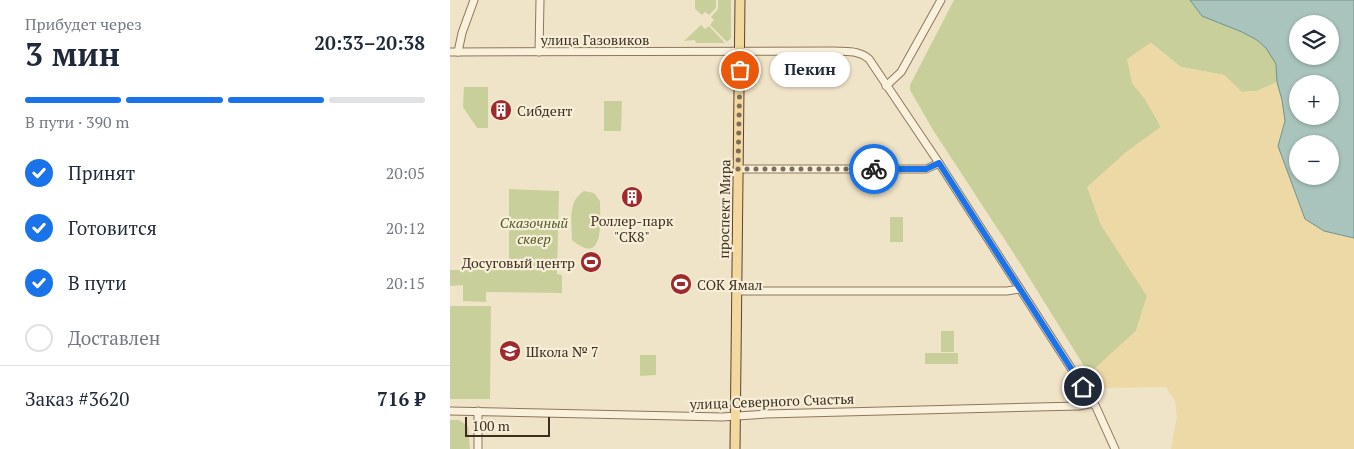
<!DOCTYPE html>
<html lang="ru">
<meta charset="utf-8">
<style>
:root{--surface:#fff;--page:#f2f2f3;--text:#1f2937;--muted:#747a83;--line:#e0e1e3;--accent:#1a73e8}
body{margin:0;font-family:"PT Serif",serif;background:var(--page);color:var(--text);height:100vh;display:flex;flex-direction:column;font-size:19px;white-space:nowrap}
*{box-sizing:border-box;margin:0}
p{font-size:16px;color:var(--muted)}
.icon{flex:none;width:28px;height:28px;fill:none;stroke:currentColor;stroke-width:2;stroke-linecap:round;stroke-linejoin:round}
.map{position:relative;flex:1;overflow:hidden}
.side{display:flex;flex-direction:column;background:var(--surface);width:450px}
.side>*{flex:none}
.controls{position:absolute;left:839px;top:15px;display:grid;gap:10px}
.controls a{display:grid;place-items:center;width:50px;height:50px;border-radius:50%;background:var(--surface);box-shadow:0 1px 4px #0004;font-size:25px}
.scale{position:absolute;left:15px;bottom:12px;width:85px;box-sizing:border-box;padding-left:5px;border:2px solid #3d2e20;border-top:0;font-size:14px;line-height:18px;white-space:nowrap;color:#3d2e20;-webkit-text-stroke:4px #f7eed8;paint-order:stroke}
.pin{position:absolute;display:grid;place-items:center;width:42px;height:42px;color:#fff;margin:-21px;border:2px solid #fff;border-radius:50%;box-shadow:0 1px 5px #0007}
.courier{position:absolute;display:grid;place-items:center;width:50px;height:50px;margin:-25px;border:4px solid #1a73e8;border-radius:50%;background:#fff;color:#222;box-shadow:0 1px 6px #0007}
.bubble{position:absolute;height:35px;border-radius:18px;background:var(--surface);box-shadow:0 1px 4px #0004;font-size:16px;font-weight:700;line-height:35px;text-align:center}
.head em{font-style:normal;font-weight:700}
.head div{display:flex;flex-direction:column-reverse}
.head{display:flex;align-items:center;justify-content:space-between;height:85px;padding:0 25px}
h1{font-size:32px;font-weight:700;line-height:38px}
.bar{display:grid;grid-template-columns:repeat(4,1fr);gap:8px 5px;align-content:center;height:60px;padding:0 25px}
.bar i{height:6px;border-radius:4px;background:var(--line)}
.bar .current{background:var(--accent)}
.bar p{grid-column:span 4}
.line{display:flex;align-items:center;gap:12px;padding:0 25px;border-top:1px solid var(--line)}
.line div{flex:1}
ol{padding:0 25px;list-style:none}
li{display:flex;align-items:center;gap:15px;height:55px}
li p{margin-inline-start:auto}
li .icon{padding:5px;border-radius:50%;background:var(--accent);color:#fff;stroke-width:4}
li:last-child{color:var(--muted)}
li i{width:28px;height:28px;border:2px solid var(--line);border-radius:50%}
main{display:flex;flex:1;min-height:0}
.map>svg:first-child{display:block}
.green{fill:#c9cf9b}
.sand{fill:#ecd9a5}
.water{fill:#a9c4bc;stroke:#6f938a;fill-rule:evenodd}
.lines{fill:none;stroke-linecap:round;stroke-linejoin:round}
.minor-casing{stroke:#8d765c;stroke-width:9}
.major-casing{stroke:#5b4430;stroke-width:11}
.minor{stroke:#faf1dc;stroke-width:7}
.major{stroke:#f3d9a0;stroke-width:9}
.done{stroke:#7c6e5b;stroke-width:5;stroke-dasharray:0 9}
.route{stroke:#1a73e8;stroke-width:6}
.labels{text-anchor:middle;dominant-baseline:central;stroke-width:4.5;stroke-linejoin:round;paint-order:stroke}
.street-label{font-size:14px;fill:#3d2e20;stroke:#f7eed8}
.poi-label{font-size:14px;fill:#3d2e20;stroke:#f7eed8;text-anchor:start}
.park-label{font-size:14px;font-style:italic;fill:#4d5a26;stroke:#f7eed8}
</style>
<main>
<section class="side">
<div class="head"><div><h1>3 мин</h1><p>Прибудет через</p></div><em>20:33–20:38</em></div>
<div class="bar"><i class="current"></i><i class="current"></i><i class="current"></i><i></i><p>В пути · 390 m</p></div>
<ol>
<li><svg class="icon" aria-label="check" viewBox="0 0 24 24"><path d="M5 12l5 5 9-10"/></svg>Принят<p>20:05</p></li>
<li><svg class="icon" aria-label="check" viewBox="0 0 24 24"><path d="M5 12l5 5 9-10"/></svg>Готовится<p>20:12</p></li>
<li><svg class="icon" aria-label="check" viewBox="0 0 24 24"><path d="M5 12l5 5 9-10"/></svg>В пути<p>20:15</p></li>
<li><i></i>Доставлен</li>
</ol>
<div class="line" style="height:65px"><div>Заказ #3620</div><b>716 ₽</b></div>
</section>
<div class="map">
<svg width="904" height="449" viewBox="0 0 904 449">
<rect width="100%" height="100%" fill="#f0e4c8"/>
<g class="green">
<path d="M245,0h21v8l-7,7 -4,-3 -3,3 -7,-6z"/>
<path d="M268,0h13v38l-4,4 -17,-17 4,-5 -3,-3 7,-8z"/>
<path d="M504,0h236l12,16 40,16 15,8 9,8 10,16 1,18 -20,9 -15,1 -18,-17 -43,-8 -30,-24 -19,40 13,16 16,28 -36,26 -25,70 47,73 -11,35 -47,43 -69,-111 -87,-133 -23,-40v-5z"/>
<path d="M251,25l4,4 4,-3 16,17h-29l-1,-3 -11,1z"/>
<path d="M14,87h24v41h-11l-14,-21z"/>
<path d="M154,101h18l-1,30h-17z"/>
<path d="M59,189l50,2 -2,83 5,1v18l-76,-1v10l-23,-1v-16l-13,1v-16h59z"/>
<path d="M134,191l10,2 6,8c0,19 5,67 -28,39 0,-17 -5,-39 12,-49z"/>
<rect x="440" y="217" width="13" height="25"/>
<path d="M0,306h41l-1,93h-40z"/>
<rect x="491" y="331" width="13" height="21"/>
<rect x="475" y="353" width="33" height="11"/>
<path d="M190,355h16v20l-16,1z"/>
<path d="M0,420h9l9,6 2,23h-20z"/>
</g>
<path class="sand" d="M700,43l31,24 43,8 18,17 15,-1 20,-9 5,18 3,21 -7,25 23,64 23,21 30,7v211h-183l6,-32 -2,-16 -9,-14 -70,1 -7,-14 47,-43 11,-35 -47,-73 -13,-36 38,-34 36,-26 -16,-28 -13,-16 -5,-24z"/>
<path class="water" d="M740,0h164v238l-30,-7 -19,-12 -27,-73 7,-25 -3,-21 -5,-18 -1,-18 -10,-16 -9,-8 -15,-8 -40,-16zM848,24h32v32h-32zM848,84h32v32h-32zM848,144h32v32h-32z"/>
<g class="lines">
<g class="minor-casing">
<g id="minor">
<path d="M0,52l384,-1c13,1 25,-1 35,8l70,104 157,244 19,42"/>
<path d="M8,52l4,-19 12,-33"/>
<path d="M89,52l1,-52"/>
<path d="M436,86l15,-14 40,-72"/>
<path d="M288,169h188l13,-6"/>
<path d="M287,291h270l13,-2"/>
<path d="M0,411l272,6 44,-3 313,-8 15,-3"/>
<path d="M28,449v-38"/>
</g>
</g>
<g class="major-casing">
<path id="major" d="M285,449l5,-449"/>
</g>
<use href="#minor" class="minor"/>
<use href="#major" class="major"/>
</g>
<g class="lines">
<path class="done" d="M290,70l-2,99h136"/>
<path class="route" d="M424,169h52l13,-6 144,224"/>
</g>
<defs>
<g id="building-disc" transform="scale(1.125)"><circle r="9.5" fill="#9e2a2b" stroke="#f7eed8"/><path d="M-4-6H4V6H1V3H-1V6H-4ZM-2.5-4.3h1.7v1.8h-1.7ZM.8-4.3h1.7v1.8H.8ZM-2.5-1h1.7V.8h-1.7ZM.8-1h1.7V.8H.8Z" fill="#fff"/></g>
<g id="stadium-disc" transform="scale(1.125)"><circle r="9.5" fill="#9e2a2b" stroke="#f7eed8"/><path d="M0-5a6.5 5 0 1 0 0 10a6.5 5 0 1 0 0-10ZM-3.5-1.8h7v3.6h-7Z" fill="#fff"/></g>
<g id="school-disc" transform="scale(1.125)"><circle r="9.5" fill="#9e2a2b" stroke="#f7eed8"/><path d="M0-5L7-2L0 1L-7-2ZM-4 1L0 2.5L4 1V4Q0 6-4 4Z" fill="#fff"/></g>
</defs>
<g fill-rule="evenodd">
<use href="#building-disc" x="51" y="110"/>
<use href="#building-disc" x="182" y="197"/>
<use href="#stadium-disc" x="141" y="262"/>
<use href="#stadium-disc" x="231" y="284"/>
<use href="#school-disc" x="60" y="351"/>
</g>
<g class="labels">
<g class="street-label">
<text x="145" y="39">улица Газовиков</text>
<text transform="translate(274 209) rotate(-89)">проспект Мира</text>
<text transform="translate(322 401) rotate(-2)">улица Северного Счастья</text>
</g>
<g class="poi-label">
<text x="67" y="110">Сибдент</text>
<text x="182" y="220" text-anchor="middle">Роллер-парк<tspan x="182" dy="16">"СК8"</tspan></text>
<text x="125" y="262" text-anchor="end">Досуговый центр</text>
<text x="247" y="284">СОК Ямал</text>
<text x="76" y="351">Школа № 7</text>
</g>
<g class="park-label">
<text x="84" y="222">Сказочный<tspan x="84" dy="16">сквер</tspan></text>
</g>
</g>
</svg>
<div class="controls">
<a><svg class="icon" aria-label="layers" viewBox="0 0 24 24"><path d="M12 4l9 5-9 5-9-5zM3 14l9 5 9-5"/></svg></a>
<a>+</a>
<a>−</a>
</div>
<div class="scale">100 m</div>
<div class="pin" style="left:290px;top:70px;background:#ea580c"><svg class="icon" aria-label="bag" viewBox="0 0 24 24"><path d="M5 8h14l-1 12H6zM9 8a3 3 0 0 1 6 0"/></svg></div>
<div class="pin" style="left:633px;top:387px;background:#1f2937"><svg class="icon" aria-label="home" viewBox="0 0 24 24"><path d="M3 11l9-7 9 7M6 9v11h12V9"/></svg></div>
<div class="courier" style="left:424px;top:169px"><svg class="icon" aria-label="bike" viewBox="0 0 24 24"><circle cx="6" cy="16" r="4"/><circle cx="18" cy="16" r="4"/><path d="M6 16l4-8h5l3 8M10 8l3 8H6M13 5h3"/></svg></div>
<div class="bubble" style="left:320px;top:52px;width:80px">Пекин</div>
</div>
</main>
